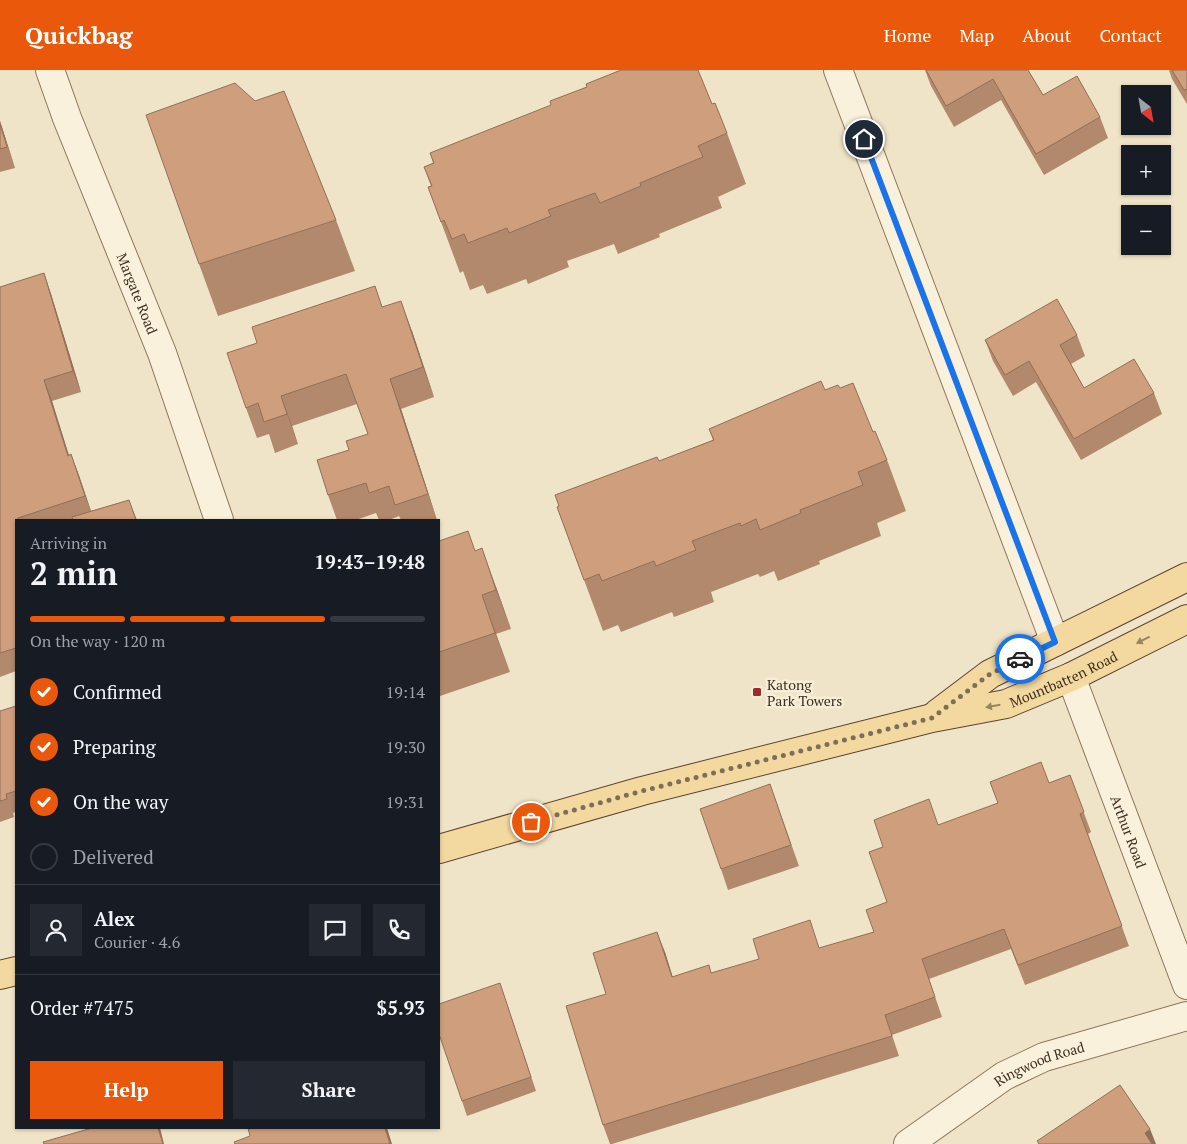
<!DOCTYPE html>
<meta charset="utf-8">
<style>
:root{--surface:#171b24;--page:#242831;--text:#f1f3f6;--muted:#9ea1a6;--line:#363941;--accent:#ea580c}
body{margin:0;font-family:"PT Serif",serif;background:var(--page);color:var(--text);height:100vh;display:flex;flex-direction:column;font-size:19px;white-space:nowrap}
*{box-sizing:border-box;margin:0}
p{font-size:16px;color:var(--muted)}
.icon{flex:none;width:28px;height:28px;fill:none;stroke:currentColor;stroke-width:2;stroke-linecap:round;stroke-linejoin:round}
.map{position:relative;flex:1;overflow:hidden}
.panel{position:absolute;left:15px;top:449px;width:425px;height:610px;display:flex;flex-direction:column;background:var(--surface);border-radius:0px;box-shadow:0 1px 4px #0004}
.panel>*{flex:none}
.needle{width:32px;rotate:149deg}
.controls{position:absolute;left:1121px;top:15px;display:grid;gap:10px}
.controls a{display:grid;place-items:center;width:50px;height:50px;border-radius:0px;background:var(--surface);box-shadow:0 1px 4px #0004;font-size:25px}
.pin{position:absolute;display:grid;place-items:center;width:42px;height:42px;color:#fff;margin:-21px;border:2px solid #fff;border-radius:50%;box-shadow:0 1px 5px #0007}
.courier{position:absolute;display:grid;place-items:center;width:50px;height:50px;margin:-25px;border:4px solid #1a73e8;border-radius:50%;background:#fff;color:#222;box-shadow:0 1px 6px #0007}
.headline em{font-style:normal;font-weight:600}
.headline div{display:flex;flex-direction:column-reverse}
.headline{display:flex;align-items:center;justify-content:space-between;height:85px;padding:0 15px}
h1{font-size:32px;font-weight:600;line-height:38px}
.bar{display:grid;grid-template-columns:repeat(4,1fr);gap:8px 5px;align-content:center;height:60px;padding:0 15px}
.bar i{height:6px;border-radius:4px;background:var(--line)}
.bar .current{background:var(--accent)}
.bar p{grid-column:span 4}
.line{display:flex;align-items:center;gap:12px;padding:0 15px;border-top:1px solid var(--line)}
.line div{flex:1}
.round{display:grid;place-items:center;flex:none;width:52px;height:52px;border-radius:0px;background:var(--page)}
ol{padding:0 15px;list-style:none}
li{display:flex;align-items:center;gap:15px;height:55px}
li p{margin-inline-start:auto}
li .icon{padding:5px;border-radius:50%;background:var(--accent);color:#fff;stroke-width:4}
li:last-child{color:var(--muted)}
li i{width:28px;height:28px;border:2px solid var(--line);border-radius:50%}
.primary-button{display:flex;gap:10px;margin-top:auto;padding:10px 15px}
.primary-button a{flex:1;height:58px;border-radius:0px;background:var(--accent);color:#fff;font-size:20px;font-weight:600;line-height:58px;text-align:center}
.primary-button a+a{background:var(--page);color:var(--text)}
header{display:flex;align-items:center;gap:30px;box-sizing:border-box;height:70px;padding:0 25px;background:var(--accent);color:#fff}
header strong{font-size:24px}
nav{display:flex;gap:28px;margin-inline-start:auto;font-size:18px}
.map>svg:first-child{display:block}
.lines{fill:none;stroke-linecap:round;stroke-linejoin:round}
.minor-casing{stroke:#8d765c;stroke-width:30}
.major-casing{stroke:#5b4430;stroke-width:30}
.minor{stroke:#faf1dc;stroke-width:28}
.major{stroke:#f3d9a0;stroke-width:28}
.wall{fill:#b2896c}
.shaded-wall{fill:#916f58}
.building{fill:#cf9f7d;stroke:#916f58}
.oneway{fill:#988460}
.done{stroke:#7c6e5b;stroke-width:5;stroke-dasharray:0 9}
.route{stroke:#1a73e8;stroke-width:6}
.poi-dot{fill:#9e2a2b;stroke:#f7eed8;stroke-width:2}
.labels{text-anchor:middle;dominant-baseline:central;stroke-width:5;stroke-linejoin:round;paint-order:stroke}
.street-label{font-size:14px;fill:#3d2e20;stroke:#f7eed8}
.poi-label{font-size:14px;fill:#3d2e20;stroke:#f7eed8;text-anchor:start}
</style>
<header>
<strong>Quickbag</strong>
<nav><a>Home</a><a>Map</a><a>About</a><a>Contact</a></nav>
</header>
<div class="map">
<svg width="1187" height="1074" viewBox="0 0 1187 1074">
<rect width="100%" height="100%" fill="#f0e4c8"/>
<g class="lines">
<g class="minor-casing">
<g id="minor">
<path id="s1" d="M50,0l17,48 95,235 57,167"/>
<path d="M838,0l217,572"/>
<path id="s2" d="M1071,607l116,308"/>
<path id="s3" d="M908,1074l96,-68 40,-19 143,-41"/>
</g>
</g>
<g class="major-casing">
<g id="major">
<path d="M937,644l53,-40 197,-97"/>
<path id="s4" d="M439,779l203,-58 290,-73 74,-14 65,-27 116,-58"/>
<path d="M0,905l16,-4"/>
</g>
</g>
<use href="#minor" class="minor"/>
<use href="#major" class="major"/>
</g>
<g class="wall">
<path d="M925,0h103l15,25 57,22 8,21 -64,37 -43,-75 -47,27 -23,-41z"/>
<path d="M1169,0h18v34l-15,-25z"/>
<path d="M712,34l15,29 19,51 -28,13 4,11 -63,26 1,3 -42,17 -4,-10 -47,17 2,6 -41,17 -2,-5 -39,15 -4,-9 -13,5 -7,-19 -3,2 -32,-86 3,-1 -7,-19 9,-4 -3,-10z"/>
<path d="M0,51l15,47 -15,4z"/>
<path d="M336,150l19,51 -137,45 -19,-52z"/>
<path d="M44,203l7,21 30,98 -29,9 17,54 2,-1 20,57 38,-11 8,20h-121v151l-16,6v-390z"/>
<path d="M375,216l7,21 30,24 22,66 -33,12 36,111h-36l-2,-4 -10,4h-10l-3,-7 -20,7h-19l-9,-25 21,-45 19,-16 -11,-30 -65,22 6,18 -23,9 -6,-19 -12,4 -11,-30 11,-65z"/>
<path d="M1077,265l8,21 -14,8 13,24 70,5 8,21 -81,46 -45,-78 -23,14 -20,-35 -8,-21z"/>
<path d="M840,318l33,44 14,28 19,51 -29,12 4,13 -62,25 1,3 -42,17 -4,-10 -14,6 -2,-3 -47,18 3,10 -40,15 -2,-5 -51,20 -3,-7 -15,6 -46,-124 2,-1 -4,-11 104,-34 54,-21 -4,-11 116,-39z"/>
<path d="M439,471l36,10 21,36 15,42 -15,5 14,38 -70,24 -1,-3z"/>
<path d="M16,636v106l-3,1 1,4 -14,5v-111z"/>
<path d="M1070,705l21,57 -3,2 41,112 -104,39 -14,-36 -82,30 13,38 -50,18 7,21 -287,88h-2l-7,-19 3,-131 59,-42 7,25 40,-4 108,-25 54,-16 13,-30 -4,-55 115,-44 -8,-21 59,1z"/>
<path d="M770,714l29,82 -71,24 -7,-21z"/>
<path d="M505,928l31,93 -69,25 -5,-15z"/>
</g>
<g class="shaded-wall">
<path d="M0,51l15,47 -15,-44z"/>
<path d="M44,203l7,21 30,98 -8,-21z"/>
<path d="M401,231l11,30 22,66 -11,-30z"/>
<path d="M390,309l11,30 36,111 -9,-26z"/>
<path d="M44,310l8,21 23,75 -7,-20z"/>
<path d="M281,326l11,30 6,18 -11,-30z"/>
<path d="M71,384l8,21 14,42 -8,-21z"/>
<path d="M482,478l14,39 15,42 -15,-39z"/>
<path d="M482,525l14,39 14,38 -15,-39z"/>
<path d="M657,862l8,20 14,45 -7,-20z"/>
<path d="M158,1058h2l4,16h-1z"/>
<path d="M385,1058h2l5,16h-2z"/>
<path d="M1150,1059l6,15h-7l-4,-11z"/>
</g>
<g class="building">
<path d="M621,0h77l14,34 3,-1 12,30 -29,13 5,11 -63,26 1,3 -41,17 -5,-10 -47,17 3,6 -42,17 -2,-5 -39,15 -4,-9 -12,5 -8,-19 -3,2 -13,-35 4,-1 -8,-19 10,-4 -4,-10 121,-48 -1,-4 37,-14 -1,-3z"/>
<path d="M926,0h102l15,25 34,-19 23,41 -64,37 -43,-75 -47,27z"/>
<path d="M1172,0h15v19l-3,1z"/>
<path d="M235,13l20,18 29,-10 52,129 -137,44 -53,-149z"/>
<path d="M0,54l7,23 -7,2z"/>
<path d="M44,203l29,98 -29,9 24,76 3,-2 14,42 -67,22v2h-2v128l-16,5v-366z"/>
<path d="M375,216l7,21 19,-6 22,66 -33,12 38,115 -33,11 -6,-19 -20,7 -3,-10 -38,12 -11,-35 32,-10 -3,-9 22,-7 -22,-60 -65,22 6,18 -23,8 -6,-19 -12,5 -19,-55 30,-10 -5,-16z"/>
<path d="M1057,229l20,36 -17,10 24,43 50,-29 20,34 -80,46 -45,-78 -24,14 -20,-35z"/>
<path d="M821,311l4,9 13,-5 2,3 13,-5 20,49 2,-1 12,29 -29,12 5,13 -63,25 1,3 -41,17 -4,-11 -15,7 -1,-3 -48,18 4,9 -40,16 -2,-5 -52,20 -3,-7 -15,6 -27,-73 2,-1 -4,-11 102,-38 2,4 55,-21 -5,-11z"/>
<path d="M129,430l7,20h-63l-1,-3z"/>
<path d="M468,461l7,20 7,-3 14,42 -14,5 13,38 -56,19v-111z"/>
<path d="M16,636v85l-10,3 1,5 -7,2v-90z"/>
<path d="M1041,692l8,21 21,-8 14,37 -4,2 42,112 -104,39 -14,-36 -82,30 13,38 -50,18 7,21 -289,89 -37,-119 40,-12 -13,-41 64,-21 15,45 37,-12 2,8 48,-14 -6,-20 57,-19 9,28 55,-16 -8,-22 21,-8 -18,-50 14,-5 -9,-27 55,-21 9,26 60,-22 -8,-21z"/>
<path d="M770,714l21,61 -70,24 -21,-60z"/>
<path d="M500,913l31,94 -69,24 -23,-67v-30z"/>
<path d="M1120,1015l30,44 -5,4 7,11h-113l-2,-3z"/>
<path d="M92,1058h66l5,16h-119l-1,-2z"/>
<path d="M248,1058h137l5,16h-155l-1,-2 16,-6z"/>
</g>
<defs><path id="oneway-solid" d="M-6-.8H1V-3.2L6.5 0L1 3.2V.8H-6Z" transform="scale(1.25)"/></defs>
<g class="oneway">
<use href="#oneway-solid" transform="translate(1143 570) rotate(153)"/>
<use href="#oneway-solid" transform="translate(993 636) rotate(170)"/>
</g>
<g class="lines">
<path class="done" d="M531,752l111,-31 290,-73 58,-44 30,-15"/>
<path class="route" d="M864,69l191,503 -35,17"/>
</g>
<rect class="poi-dot" x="752" y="617" width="10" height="10" rx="2.5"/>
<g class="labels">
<g class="street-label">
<text stroke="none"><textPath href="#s1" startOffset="240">Margate Road</textPath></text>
<text stroke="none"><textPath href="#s4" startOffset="648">Mountbatten Road</textPath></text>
<text stroke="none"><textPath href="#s2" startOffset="165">Arthur Road</textPath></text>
<text stroke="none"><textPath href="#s3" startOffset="155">Ringwood Road</textPath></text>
</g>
<g class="poi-label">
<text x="767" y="614">Katong<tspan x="767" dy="16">Park Towers</tspan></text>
</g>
</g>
</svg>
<div class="controls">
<a><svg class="needle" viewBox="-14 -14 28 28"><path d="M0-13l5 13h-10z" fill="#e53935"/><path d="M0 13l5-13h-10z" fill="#9ea1a6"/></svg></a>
<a>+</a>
<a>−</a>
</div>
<div class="pin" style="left:531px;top:752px;background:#ea580c"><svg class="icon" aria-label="bag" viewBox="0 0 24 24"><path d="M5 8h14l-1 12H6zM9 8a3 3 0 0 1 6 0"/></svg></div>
<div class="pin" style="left:864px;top:69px;background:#1f2937"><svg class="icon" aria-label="home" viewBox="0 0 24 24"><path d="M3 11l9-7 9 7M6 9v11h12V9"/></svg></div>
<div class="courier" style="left:1020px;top:589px"><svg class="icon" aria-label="car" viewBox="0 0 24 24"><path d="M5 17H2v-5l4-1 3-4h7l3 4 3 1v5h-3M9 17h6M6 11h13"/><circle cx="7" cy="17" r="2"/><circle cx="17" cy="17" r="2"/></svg></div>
<section class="panel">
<div class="headline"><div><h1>2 min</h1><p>Arriving in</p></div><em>19:43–19:48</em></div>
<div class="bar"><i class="current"></i><i class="current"></i><i class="current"></i><i></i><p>On the way · 120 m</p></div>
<ol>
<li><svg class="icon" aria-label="check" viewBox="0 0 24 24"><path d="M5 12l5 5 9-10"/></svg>Confirmed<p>19:14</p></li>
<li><svg class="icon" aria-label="check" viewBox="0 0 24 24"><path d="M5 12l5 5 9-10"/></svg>Preparing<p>19:30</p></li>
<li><svg class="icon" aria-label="check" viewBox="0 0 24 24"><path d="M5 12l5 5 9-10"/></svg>On the way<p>19:31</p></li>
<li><i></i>Delivered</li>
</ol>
<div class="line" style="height:90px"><a class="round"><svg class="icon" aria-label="person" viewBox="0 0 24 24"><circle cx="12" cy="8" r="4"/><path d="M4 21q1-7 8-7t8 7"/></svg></a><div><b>Alex</b><p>Courier · 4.6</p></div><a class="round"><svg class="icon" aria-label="chat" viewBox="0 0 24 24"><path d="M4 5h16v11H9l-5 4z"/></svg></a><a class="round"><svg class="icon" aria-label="phone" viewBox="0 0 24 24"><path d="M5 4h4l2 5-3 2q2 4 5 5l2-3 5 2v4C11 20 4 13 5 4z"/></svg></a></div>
<div class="line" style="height:65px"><div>Order #7475</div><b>$5.93</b></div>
<div class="primary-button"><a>Help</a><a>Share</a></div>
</section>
</div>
